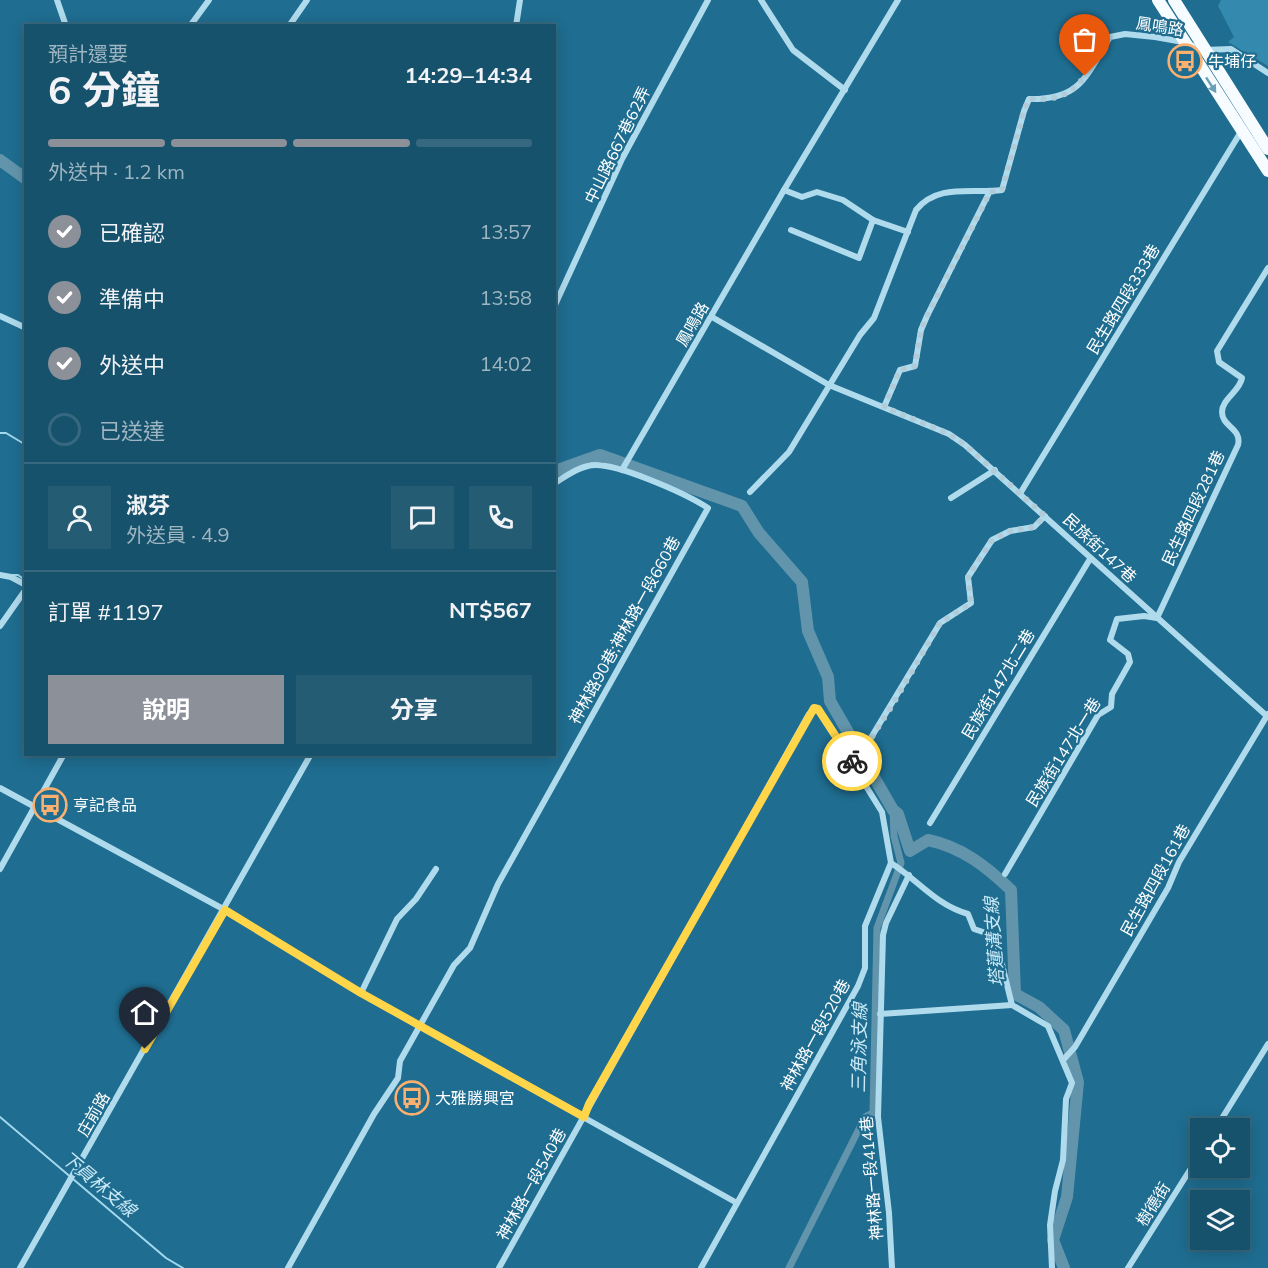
<!DOCTYPE html>
<html lang="zh-TW">
<meta charset="utf-8">
<style>
:root{--surface:#17526c;--page:#245c74;--text:#f1f3f6;--muted:#9eb6c2;--line:#36697f;--accent:#8c9099}
body{margin:0;font-family:Mulish,"Noto Sans TC",sans-serif;background:var(--page);color:var(--text);height:100vh;display:flex;flex-direction:column;font-size:22px;white-space:nowrap}
*{box-sizing:border-box;margin:0}
p{font-size:20px;color:var(--muted)}
.icon{flex:none;width:33px;height:33px;fill:none;stroke:currentColor;stroke-width:2;stroke-linecap:round;stroke-linejoin:round}
.map{position:relative;flex:1;overflow:hidden}
.side{position:absolute;left:24px;top:24px;width:532px;height:732px;display:flex;flex-direction:column;background:var(--surface);border-radius:0px;box-shadow:0 3px 15px #0003,0 0 0 2px var(--line)}
.side>*{flex:none}
.fabs{position:absolute;left:1190px;top:1118px;display:grid;gap:12px}
.fabs a{display:grid;place-items:center;width:60px;height:60px;border-radius:0px;background:var(--surface);box-shadow:0 3px 15px #0003,0 0 0 2px var(--line);font-size:30px}
.pin{position:absolute;display:grid;place-items:center;width:51px;height:51px;color:#fff;margin:-62px -26px;border-radius:50% 50% 50% 0;rotate:-45deg;box-shadow:0 0 6px #0007}
.pin .icon{rotate:45deg}
.courier{position:absolute;display:grid;place-items:center;width:60px;height:60px;margin:-30px;border:4px solid #ffd54a;border-radius:50%;background:#fff;color:#222;box-shadow:0 2px 8px #0007}
.summary em{font-style:normal;font-weight:700}
.summary div{display:flex;flex-direction:column-reverse}
.summary{display:flex;align-items:center;justify-content:space-between;height:102px;padding:0 24px}
h1{font-size:39px;font-weight:700;line-height:45px}
.bar{display:grid;grid-template-columns:repeat(4,1fr);gap:9px 6px;align-content:center;height:72px;padding:0 24px}
.bar i{height:8px;border-radius:4px;background:var(--line)}
.bar .active{background:var(--accent)}
.bar p{grid-column:span 4}
.line{display:flex;align-items:center;gap:15px;padding:0 24px;border-top:2px solid var(--line)}
.line div{flex:1}
.round{display:grid;place-items:center;flex:none;width:63px;height:63px;border-radius:0px;background:var(--page)}
ol{padding:0 24px;list-style:none}
li{display:flex;align-items:center;gap:18px;height:66px}
li p{margin-inline-start:auto}
li .icon{padding:6px;border-radius:50%;background:var(--accent);color:#fff;stroke-width:4}
li:last-child{color:var(--muted)}
li i{width:33px;height:33px;border:3px solid var(--line);border-radius:50%}
.cta{display:flex;gap:12px;margin-top:auto;padding:12px 24px}
.cta a{flex:1;height:69px;border-radius:0px;background:var(--accent);color:#fff;font-size:24px;font-weight:700;line-height:69px;text-align:center}
.cta a+a{background:var(--page);color:var(--text)}
.map>svg:first-child{display:block}
.green{fill:#3389ae}
.lines{fill:none;stroke-linecap:round;stroke-linejoin:round}
.stream{stroke:#a3d9ee;stroke-width:2}
.canal{stroke:#6295ac;stroke-width:7}
.river{stroke:#6295ac;stroke-width:12}
.street{stroke:#b0dbed;stroke-width:6}
.primary{stroke:#f6fcff;stroke-width:12}
.oneway{fill:#6a9fb7}
.done{stroke:#b1ccd8;stroke-width:6;stroke-dasharray:0 10.8}
.route{stroke:#ffd54a;stroke-width:8}
.labels{text-anchor:middle;dominant-baseline:central;stroke-width:4.5;stroke-linejoin:round;paint-order:stroke}
.street-label{font-size:16px;fill:#fff;stroke:#1f6d90}
.poi-label{font-size:16px;fill:#fff;stroke:#1f6d90;text-anchor:start}
.water-label{font-size:18px;font-style:italic;fill:#c9e9f6;stroke:#1f6d90}
</style>
<div class="map">
<svg width="1268" height="1268" viewBox="0 0 1268 1268">
<rect width="100%" height="100%" fill="#1f6d90"/>
<path class="green" d="M1221,0h47v66l-40,-24 6,-5 -16,-31z"/>
<g class="lines">
<g class="stream">
<path d="M0,433h6l20,12"/>
<path d="M11,575h7l7,5"/>
<path d="M0,1117l166,141 17,10"/>
</g>
<path class="canal" d="M789,1268l76,-151 8,-4 4,-185 24,-65 -7,-27 -1,-26"/>
<g class="river">
<path d="M0,160l26,19"/>
<path d="M555,471l45,-16 142,51 17,27 43,49 6,49 20,46 2,24 63,109 5,4 12,37 18,-11c34,7 59,27 83,50l4,104 24,13 25,23 14,52 -11,115 -14,43 11,28"/>
</g>
<g class="street">
<path d="M57,0l9,26"/>
<path d="M761,0l32,50 52,40"/>
<path d="M190,26l19,-26"/>
<path d="M289,26l18,-26"/>
<path d="M516,26l4,-26"/>
<path d="M784,190l18,7 15,-5 26,8 30,20 35,12"/>
<path d="M791,230l68,28 14,-38"/>
<path d="M555,305l67,-146 86,-159"/>
<path d="M0,316l26,12"/>
<path d="M712,317l117,68 120,49 16,11 303,272"/>
<path d="M884,407l16,-37 15,-4 6,-36 6,-14 63,-125"/>
<path d="M622,470l162,-280 114,-190"/>
<path d="M750,492l39,-40 71,-117 14,-17 42,-108c22,-27 56,-16 86,-20l22,-79 5,-12c52,1 57,-23 81,-62l15,-3 30,3 28,5 21,8 27,-1 37,24"/>
<path d="M1021,492l221,-362"/>
<path d="M951,498l44,-28"/>
<path d="M0,575l11,2 15,8"/>
<path d="M0,626l26,-37"/>
<path d="M851,762l12,-11 77,-128 31,-20 -3,-26 24,-37 18,-9 24,-4 11,-11"/>
<path d="M0,788l225,122 136,83 376,210"/>
<path d="M930,823l160,-264"/>
<path d="M891,863c28,18 45,42 77,51l6,15 21,7 17,69 36,21 24,57 -6,16 -3,61 -8,31 -5,34 2,43"/>
<path d="M0,869l64,-115"/>
<path d="M1005,874l93,-159 13,-8 1,-13 18,-32 -2,-8 -18,-14 7,-21 27,-3 13,2 81,-173c4,-17 -16,-18 -16,-33 0,-13 18,-21 20,-34l-23,-16 -2,-11 51,-83"/>
<path d="M361,993l36,-74 19,-20 20,-30"/>
<path d="M880,1014l132,-9"/>
<path d="M1064,1059l11,-12 93,-159 11,-26 89,-148"/>
<path d="M1216,1128l52,-84"/>
<path d="M20,1268l291,-514"/>
<path d="M288,1268l86,-154 24,-36 2,-17 54,-96 16,-17 28,-64 210,-376c-20,-13 -97,-49 -120,-42 -11,2 -24,11 -33,17"/>
<path d="M499,1268l310,-554 9,-5 64,103 9,51 -26,63v42l-7,18 -157,282"/>
<path d="M892,1268l-3,-55 -11,-96 5,-182 3,-12 23,-48"/>
<path d="M1128,1268l72,-114"/>
</g>
<g class="primary">
<path d="M1158,0l110,171"/>
<path d="M1174,0l94,149"/>
</g>
</g>
<defs><path id="oneway-solid" d="M-6-.8H1V-3.2L6.5 0L1 3.2V.8H-6Z" transform="scale(1.5)"/></defs>
<use class="oneway" href="#oneway-solid" transform="translate(1211 85) rotate(57)"/>
<g class="lines">
<path class="done" d="M852,761l11,-10 30,-47 47,-81 31,-20 -3,-26 24,-37 18,-9 24,-4 11,-11 -80,-71 -16,-11 -65,-27 16,-37 15,-4 6,-36 6,-14 63,-124 12,-2 22,-79 5,-12c26,1 40,-2 56,-23"/>
<path class="route" d="M145,1049l80,-139 136,83 223,124 5,-13 225,-396 4,1 34,52"/>
</g>
<defs>
<g id="bus-ring" transform="scale(1.725)"><circle r="9.5" fill="#1f6d90" stroke="#fbb070" stroke-width="1.5"/><path d="M-5-6H5V4H4V6H2V4H-2V6H-4V4H-5ZM-3.5-4V0h7V-4ZM-3.5 1.2v1.5H-2V1.2ZM2 1.2v1.5H3.5V1.2Z" fill="#fbb070"/></g>
</defs>
<g fill-rule="evenodd">
<use href="#bus-ring" x="1185" y="61"/>
<use href="#bus-ring" x="50" y="805"/>
<use href="#bus-ring" x="412" y="1098"/>
</g>
<g class="labels">
<g class="street-label">
<text transform="translate(1160 26) rotate(9)">鳳鳴路</text>
<text transform="translate(617 145) rotate(-64)">中山路667巷62弄</text>
<text transform="translate(1123 299) rotate(-59)">民生路四段333巷</text>
<text transform="translate(692 324) rotate(-60)">鳳鳴路</text>
<text transform="translate(1193 508) rotate(-65)">民生路四段281巷</text>
<text transform="translate(1100 548) rotate(43)">民族街147巷</text>
<text transform="translate(624 630) rotate(-61)">神林路90巷;神林路一段660巷</text>
<text transform="translate(998 684) rotate(-59)">民族街147北二巷</text>
<text transform="translate(1063 752) rotate(-58)">民族街147北一巷</text>
<text transform="translate(1155 880) rotate(-61)">民生路四段161巷</text>
<text transform="translate(815 1035) rotate(-61)">神林路一段520巷</text>
<text transform="translate(93 1114) rotate(-60)">庄前路</text>
<text transform="translate(871 1178) rotate(-95)">神林路一段414巷</text>
<text transform="translate(531 1184) rotate(-61)">神林路一段540巷</text>
<text transform="translate(1153 1204) rotate(-58)">樹德街</text>
</g>
<g class="poi-label">
<text x="1208" y="61">牛埔仔</text>
<text x="73" y="805">亨記食品</text>
<text x="435" y="1098">大雅勝興宮</text>
</g>
<g class="water-label">
<text transform="translate(994 942) rotate(-94)">塔蓮溝支線</text>
<text transform="translate(859 1048) rotate(-89)">三角泳支線</text>
<text transform="translate(99 1184) rotate(40)">下員林支線</text>
</g>
</g>
</svg>
<div class="fabs">
<a><svg class="icon" aria-label="locate" viewBox="0 0 24 24"><circle cx="12" cy="12" r="6"/><path d="M12 2v4M12 18v4M2 12h4M18 12h4"/></svg></a>
<a><svg class="icon" aria-label="layers" viewBox="0 0 24 24"><path d="M12 4l9 5-9 5-9-5zM3 14l9 5 9-5"/></svg></a>
</div>
<div class="pin" style="left:1085px;top:76px;background:#ea580c"><svg class="icon" aria-label="bag" viewBox="0 0 24 24"><path d="M5 8h14l-1 12H6zM9 8a3 3 0 0 1 6 0"/></svg></div>
<div class="pin" style="left:145px;top:1049px;background:#1f2937"><svg class="icon" aria-label="home" viewBox="0 0 24 24"><path d="M3 11l9-7 9 7M6 9v11h12V9"/></svg></div>
<div class="courier" style="left:852px;top:761px"><svg class="icon" aria-label="bike" viewBox="0 0 24 24"><circle cx="6" cy="16" r="4"/><circle cx="18" cy="16" r="4"/><path d="M6 16l4-8h5l3 8M10 8l3 8H6M13 5h3"/></svg></div>
<section class="side">
<div class="summary"><div><h1>6 分鐘</h1><p>預計還要</p></div><em>14:29–14:34</em></div>
<div class="bar"><i class="active"></i><i class="active"></i><i class="active"></i><i></i><p>外送中 · 1.2 km</p></div>
<ol>
<li><svg class="icon" aria-label="check" viewBox="0 0 24 24"><path d="M5 12l5 5 9-10"/></svg>已確認<p>13:57</p></li>
<li><svg class="icon" aria-label="check" viewBox="0 0 24 24"><path d="M5 12l5 5 9-10"/></svg>準備中<p>13:58</p></li>
<li><svg class="icon" aria-label="check" viewBox="0 0 24 24"><path d="M5 12l5 5 9-10"/></svg>外送中<p>14:02</p></li>
<li><i></i>已送達</li>
</ol>
<div class="line" style="height:108px"><a class="round"><svg class="icon" aria-label="person" viewBox="0 0 24 24"><circle cx="12" cy="8" r="4"/><path d="M4 21q1-7 8-7t8 7"/></svg></a><div><b>淑芬</b><p>外送員 · 4.9</p></div><a class="round"><svg class="icon" aria-label="chat" viewBox="0 0 24 24"><path d="M4 5h16v11H9l-5 4z"/></svg></a><a class="round"><svg class="icon" aria-label="phone" viewBox="0 0 24 24"><path d="M5 4h4l2 5-3 2q2 4 5 5l2-3 5 2v4C11 20 4 13 5 4z"/></svg></a></div>
<div class="line" style="height:78px"><div>訂單 #1197</div><b>NT$567</b></div>
<div class="cta"><a>說明</a><a>分享</a></div>
</section>
</div>
